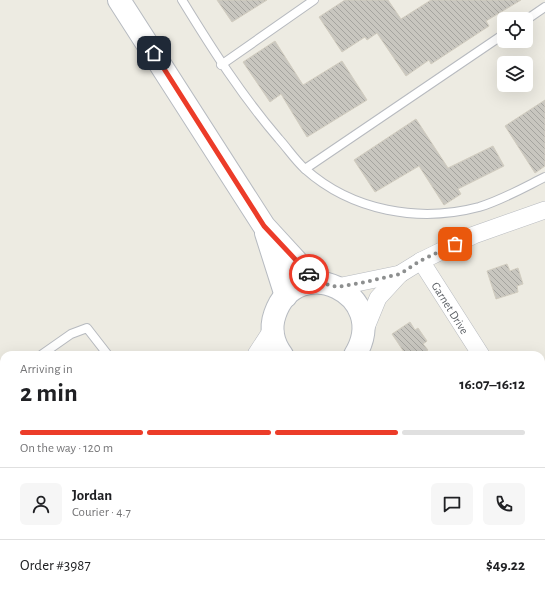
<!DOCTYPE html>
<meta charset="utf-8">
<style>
:root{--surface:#fff;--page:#f6f6f6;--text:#202124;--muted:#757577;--line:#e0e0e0;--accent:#ec3c29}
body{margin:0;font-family:"Alegreya Sans",sans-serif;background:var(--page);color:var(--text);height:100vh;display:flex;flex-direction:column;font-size:15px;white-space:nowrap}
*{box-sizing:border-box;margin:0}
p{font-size:13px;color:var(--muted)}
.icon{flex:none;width:22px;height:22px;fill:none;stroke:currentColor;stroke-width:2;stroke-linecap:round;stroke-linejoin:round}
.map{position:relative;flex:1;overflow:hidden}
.side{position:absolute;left:0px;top:351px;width:545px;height:248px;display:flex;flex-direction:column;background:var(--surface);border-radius:12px 12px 0 0;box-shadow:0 4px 16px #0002}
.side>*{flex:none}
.controls{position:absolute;left:497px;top:12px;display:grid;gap:8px}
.controls a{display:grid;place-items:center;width:36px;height:36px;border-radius:6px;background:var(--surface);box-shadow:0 4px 16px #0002;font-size:20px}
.pin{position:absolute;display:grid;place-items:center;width:34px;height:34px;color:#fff;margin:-17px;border-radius:8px;box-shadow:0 2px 6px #0006}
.courier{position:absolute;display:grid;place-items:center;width:40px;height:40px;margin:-20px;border:3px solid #ec3c29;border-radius:50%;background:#fff;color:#222;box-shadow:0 1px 5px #0007}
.headline em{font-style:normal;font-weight:700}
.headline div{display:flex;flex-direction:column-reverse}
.headline{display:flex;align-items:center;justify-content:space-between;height:68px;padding:0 20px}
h1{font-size:26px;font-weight:700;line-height:30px}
.bar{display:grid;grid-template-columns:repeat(4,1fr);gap:6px 4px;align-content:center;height:48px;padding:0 20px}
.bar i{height:5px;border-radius:3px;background:var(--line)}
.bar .current{background:var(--accent)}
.bar p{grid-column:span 4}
.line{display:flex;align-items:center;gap:10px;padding:0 20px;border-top:1px solid var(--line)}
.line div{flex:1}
.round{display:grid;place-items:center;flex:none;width:42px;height:42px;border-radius:6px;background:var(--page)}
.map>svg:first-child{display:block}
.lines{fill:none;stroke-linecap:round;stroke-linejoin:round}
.stream{stroke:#a0d4ff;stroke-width:4.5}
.building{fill:url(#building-back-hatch);stroke:#d2cdc0}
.service-casing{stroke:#b7babf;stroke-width:10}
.minor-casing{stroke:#b7babf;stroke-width:18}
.tertiary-casing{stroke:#b7babf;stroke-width:22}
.secondary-casing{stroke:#b7bbc1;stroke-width:24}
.service{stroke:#fff;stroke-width:8}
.minor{stroke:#fff;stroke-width:17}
.tertiary{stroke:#fff;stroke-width:21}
.secondary{stroke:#fff;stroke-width:22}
.done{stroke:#8d8f8f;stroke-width:4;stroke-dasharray:0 7.2}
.route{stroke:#ec3c29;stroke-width:5}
.labels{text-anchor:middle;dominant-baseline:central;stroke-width:4;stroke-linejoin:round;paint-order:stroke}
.street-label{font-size:12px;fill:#5a5e63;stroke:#fff}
</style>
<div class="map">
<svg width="545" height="599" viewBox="0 0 545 599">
<defs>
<pattern id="building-back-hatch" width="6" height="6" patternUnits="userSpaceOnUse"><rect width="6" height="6" fill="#c8c6bf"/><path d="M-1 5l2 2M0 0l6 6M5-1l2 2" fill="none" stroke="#a5a49f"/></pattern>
</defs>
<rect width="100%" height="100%" fill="#edebe2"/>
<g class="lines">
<path class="stream" d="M401,599l1,-4"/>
</g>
<g class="building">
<path d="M217,0h50l-35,22z"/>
<path d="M345,0h43l13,19 30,-19h90l-35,21 3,5 -58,38 -2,-4 -23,16 -29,-43 -10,7 -2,-3 -23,15 -23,-35z"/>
<path d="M275,41l28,44 39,-24 25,39 -60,37 -26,-43 -11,8 -27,-40z"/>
<path d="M545,100v66l-10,7 -30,-47z"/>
<path d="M416,119l32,49 45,-22 11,20 -46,23 3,5 -17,11 -25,-39 -44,26 -21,-32z"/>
<path d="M507,264l3,7 8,-3 5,16 -6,2 1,6 -22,7 -9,-28z"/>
<path d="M410,322l5,8 3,-2 9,13 -4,3 5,6 -7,5h-15l-14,-21z"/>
</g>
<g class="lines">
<g class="service-casing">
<g id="service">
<path d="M182,0c30,49 60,96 97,139 9,10 16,21 26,30 47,42 114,54 174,38 23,-7 44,-19 66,-30"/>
<path d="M526,20l19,-13"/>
<path d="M221,65l93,-65"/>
<path d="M305,169l199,-135"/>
<path d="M41,355l30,-21 16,-6 21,27"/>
<path d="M0,383l4,-2"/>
<path d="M0,439l4,-3"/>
<path d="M0,493l4,-3"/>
</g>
</g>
<g class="minor-casing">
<g id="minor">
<path d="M421,261l60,94"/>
<path d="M337,287l63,-13 21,-13 53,-26 71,-25"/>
<path d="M364,332l14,-34 22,-24"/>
<path d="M541,398l4,1"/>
</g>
</g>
<g class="tertiary-casing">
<g id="tertiary">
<path d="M258,355l15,-23"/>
<path d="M0,557l4,-4"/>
</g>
</g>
<g class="secondary-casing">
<g id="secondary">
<path d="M119,0l145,226 45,49 13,8"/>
<path d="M266,233l20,63"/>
<path d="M282,355c-9,-12 -12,-27 -7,-41 22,-64 117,-20 80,41"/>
<path d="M502,595l3,4"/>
</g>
</g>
<use href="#service" class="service"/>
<use href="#minor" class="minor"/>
<use href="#tertiary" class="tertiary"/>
<use href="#secondary" class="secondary"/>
</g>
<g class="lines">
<path class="done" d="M309,274l13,9 15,4 24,-4 39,-9 20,-13 35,-17"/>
<path class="route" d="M154,53l110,173 45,48"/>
</g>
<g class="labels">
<g class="street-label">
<text transform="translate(450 308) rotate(58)">Garnet Drive</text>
</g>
</g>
</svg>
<div class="controls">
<a><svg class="icon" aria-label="locate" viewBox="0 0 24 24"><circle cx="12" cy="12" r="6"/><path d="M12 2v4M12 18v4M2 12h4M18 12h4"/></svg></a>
<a><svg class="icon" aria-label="layers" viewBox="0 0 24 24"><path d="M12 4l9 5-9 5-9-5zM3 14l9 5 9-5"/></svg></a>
</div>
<div class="pin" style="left:455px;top:244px;background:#ea580c"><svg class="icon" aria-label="bag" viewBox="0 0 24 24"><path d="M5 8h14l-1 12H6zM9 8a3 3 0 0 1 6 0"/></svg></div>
<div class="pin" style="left:154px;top:53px;background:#1f2937"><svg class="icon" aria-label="home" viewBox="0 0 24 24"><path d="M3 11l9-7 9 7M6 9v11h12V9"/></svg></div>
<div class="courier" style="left:309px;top:274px"><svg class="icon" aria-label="car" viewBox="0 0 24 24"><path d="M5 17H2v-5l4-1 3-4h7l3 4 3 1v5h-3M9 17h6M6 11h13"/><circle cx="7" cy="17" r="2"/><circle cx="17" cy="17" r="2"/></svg></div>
<section class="side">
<div class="headline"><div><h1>2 min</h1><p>Arriving in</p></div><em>16:07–16:12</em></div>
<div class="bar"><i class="current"></i><i class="current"></i><i class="current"></i><i></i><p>On the way · 120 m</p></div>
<div class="line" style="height:72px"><a class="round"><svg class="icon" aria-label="person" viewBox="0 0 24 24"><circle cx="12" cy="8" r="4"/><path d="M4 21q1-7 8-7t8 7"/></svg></a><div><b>Jordan</b><p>Courier · 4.7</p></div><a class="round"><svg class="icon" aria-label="chat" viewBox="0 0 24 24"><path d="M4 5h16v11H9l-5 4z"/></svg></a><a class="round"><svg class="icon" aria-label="phone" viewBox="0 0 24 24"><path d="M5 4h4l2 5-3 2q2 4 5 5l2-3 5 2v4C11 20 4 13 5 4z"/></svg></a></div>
<div class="line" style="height:52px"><div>Order #3987</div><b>$49.22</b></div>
</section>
</div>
